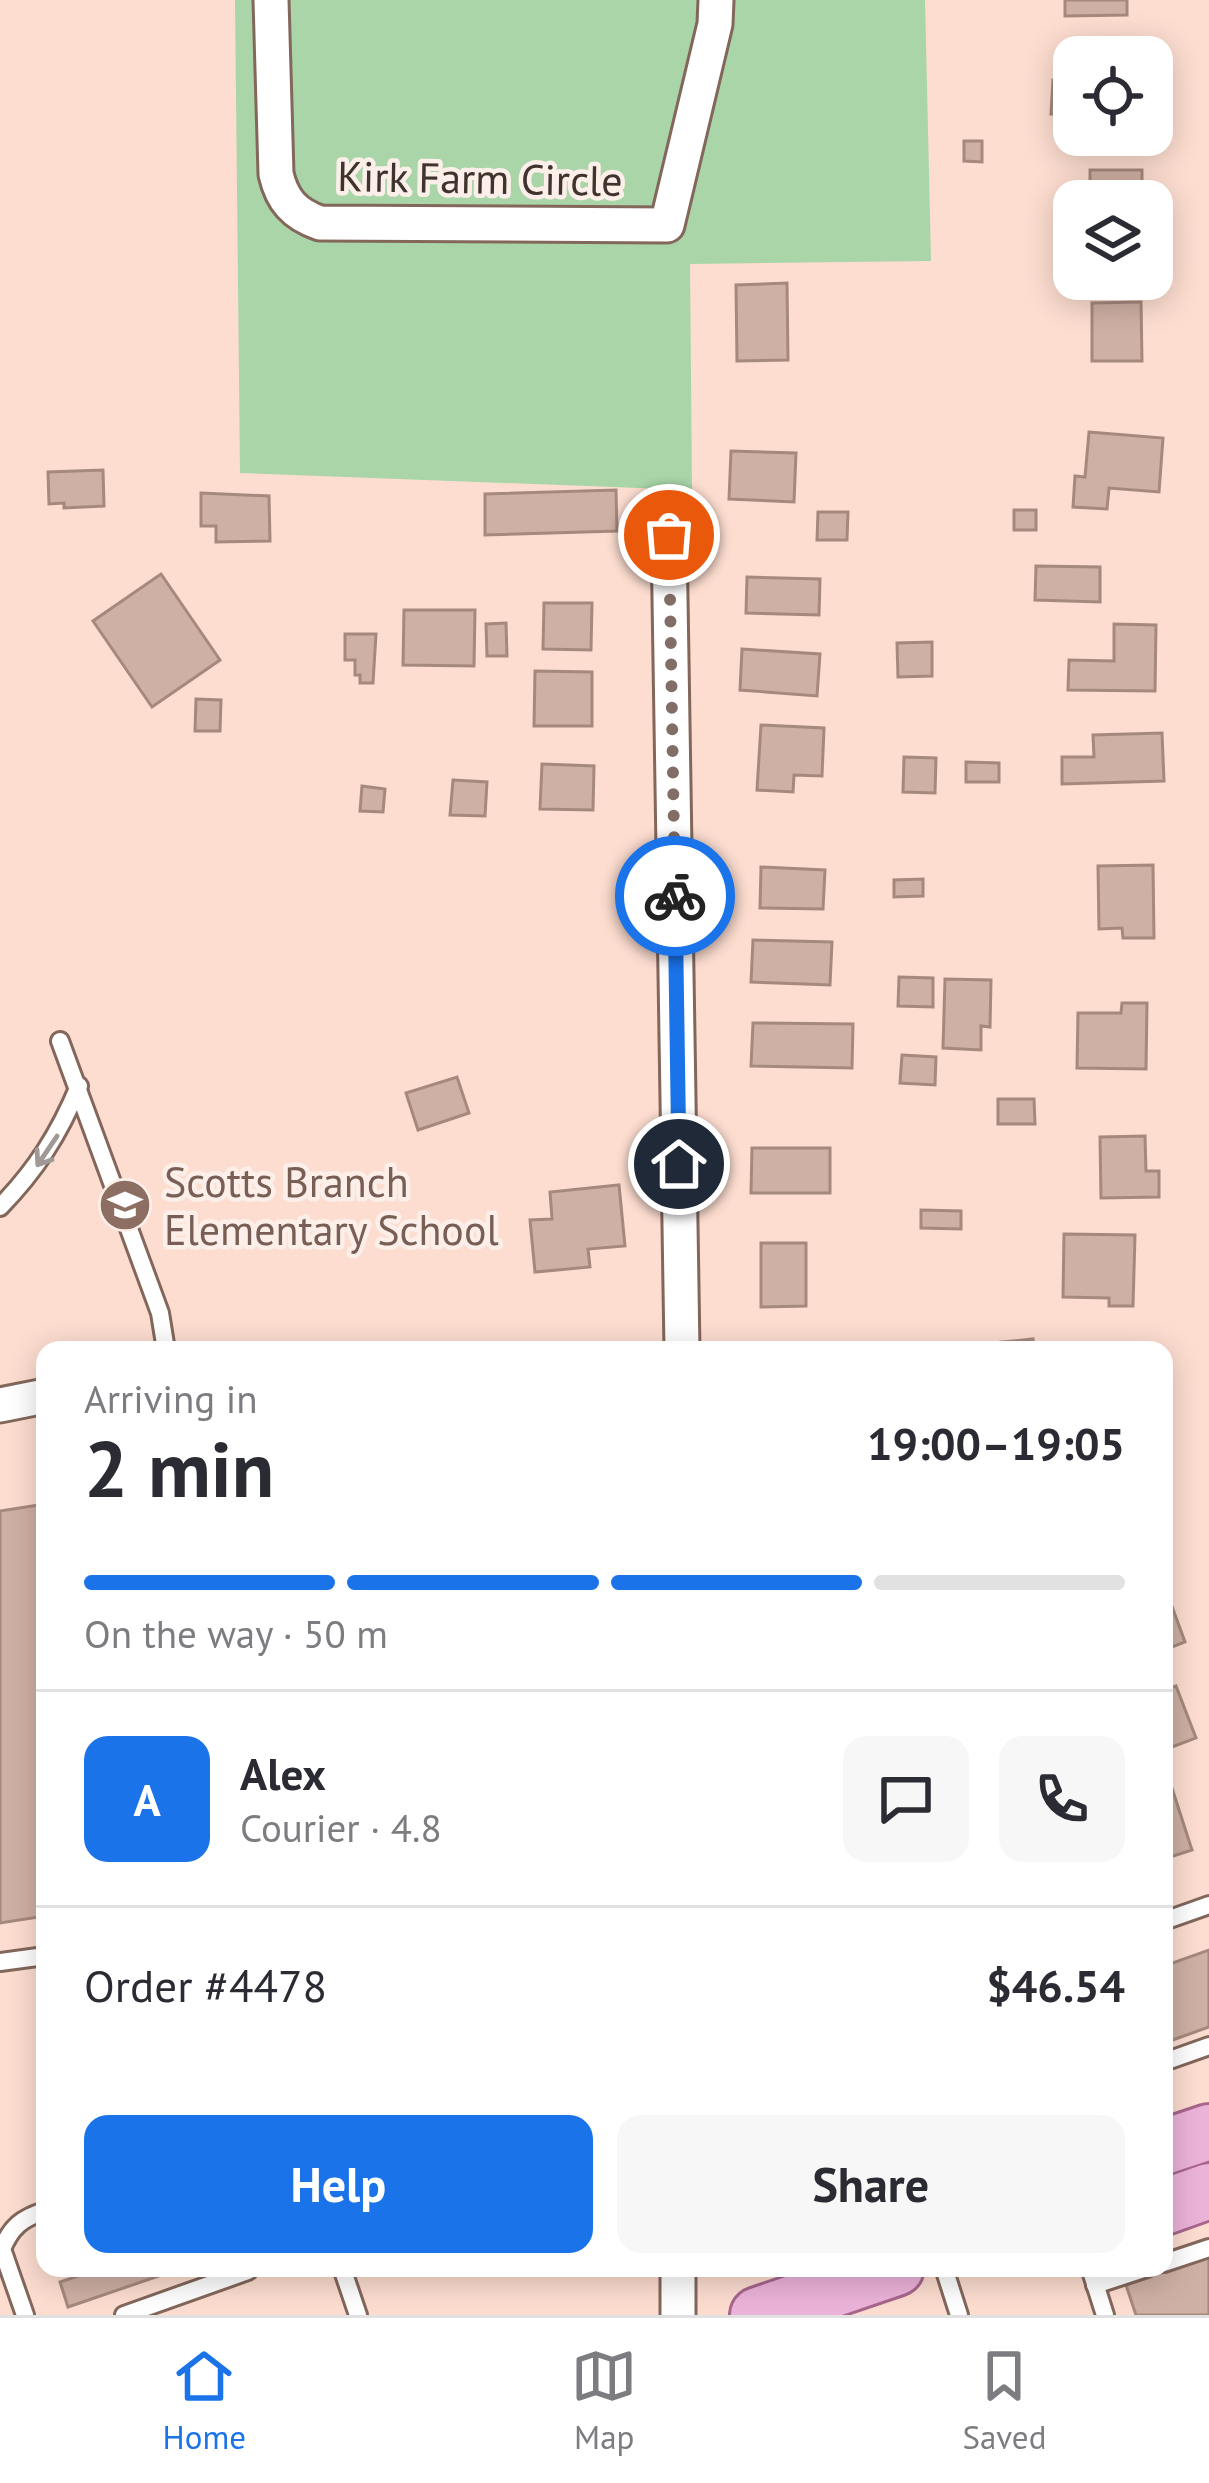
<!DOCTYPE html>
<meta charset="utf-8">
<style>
:root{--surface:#fff;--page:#f7f7f7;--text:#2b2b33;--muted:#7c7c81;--line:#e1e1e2;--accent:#1a73e8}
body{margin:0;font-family:"PT Sans",sans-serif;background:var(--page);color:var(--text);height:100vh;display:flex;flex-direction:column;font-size:45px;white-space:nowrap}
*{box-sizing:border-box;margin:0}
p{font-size:39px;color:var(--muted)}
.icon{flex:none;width:66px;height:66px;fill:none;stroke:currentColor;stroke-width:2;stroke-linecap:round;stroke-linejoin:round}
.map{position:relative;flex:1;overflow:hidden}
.panel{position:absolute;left:36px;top:1341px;width:1137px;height:936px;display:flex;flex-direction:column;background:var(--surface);border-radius:24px;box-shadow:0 6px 30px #0003}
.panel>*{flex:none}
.tools{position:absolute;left:1053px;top:36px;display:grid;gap:24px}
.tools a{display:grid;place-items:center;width:120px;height:120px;border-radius:24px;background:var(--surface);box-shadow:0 6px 30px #0003;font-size:60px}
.pin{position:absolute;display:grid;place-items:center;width:102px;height:102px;color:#fff;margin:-51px;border:6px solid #fff;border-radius:50%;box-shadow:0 3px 12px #0007}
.courier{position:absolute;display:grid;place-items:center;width:120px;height:120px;margin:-60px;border:9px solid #1a73e8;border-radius:50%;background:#fff;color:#222;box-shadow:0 3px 15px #0007}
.summary em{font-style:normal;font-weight:800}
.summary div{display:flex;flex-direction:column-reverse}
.summary{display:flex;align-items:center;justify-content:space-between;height:204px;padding:0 48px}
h1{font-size:78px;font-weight:800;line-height:90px}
.bar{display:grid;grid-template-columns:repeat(4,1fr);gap:18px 12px;align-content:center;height:144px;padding:0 48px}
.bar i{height:15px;border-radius:9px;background:var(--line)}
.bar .current{background:var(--accent)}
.bar p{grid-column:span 4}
.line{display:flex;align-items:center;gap:30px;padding:0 48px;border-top:3px solid var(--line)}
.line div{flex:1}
.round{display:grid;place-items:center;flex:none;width:126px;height:126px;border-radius:24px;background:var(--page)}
.primary-button{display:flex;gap:24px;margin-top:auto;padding:24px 48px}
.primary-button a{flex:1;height:138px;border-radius:24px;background:var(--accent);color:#fff;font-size:48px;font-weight:800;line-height:138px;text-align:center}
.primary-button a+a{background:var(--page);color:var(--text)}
.menu{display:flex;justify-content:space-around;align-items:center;height:168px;border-top:3px solid var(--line);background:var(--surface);font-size:33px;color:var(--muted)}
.menu a{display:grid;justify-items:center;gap:6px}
.menu .current{color:var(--accent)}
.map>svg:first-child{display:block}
.green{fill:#a9d5a9}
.building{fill:#cfb0a4;stroke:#a6897d;stroke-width:3}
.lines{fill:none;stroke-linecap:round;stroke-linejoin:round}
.lane-casing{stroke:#83675b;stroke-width:22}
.street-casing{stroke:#83675b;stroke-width:39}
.primary-casing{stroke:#a8668d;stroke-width:60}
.lane{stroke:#fff;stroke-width:16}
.street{stroke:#fff;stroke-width:33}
.primary{stroke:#ecb3d9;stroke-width:54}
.oneway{stroke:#a09996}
.done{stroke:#826e67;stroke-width:12;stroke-dasharray:0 21.6}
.route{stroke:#1a73e8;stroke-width:15}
.labels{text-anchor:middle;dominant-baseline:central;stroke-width:9;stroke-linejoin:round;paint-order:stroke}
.street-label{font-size:42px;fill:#40332e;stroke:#fcefe9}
.education-label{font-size:42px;fill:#785e54;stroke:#fcefe9;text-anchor:start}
</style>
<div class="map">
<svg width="1209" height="2315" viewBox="0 0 1209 2315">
<rect width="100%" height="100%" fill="#fdddd0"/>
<path class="green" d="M235,0h690l6,261 -241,3 2,226 -452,-17z"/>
<g class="building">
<path d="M1065,0h62v15l-62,1z"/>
<path d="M1053,80h21v43v-9h-23z"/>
<path d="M964,141h18v21l-18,-1z"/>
<rect x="1090" y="170" width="52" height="31"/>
<path d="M787,283l1,77 -51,1 -1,-76z"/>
<path d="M1141,302l1,59h-50v-58z"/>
<path d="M1089,432l74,6 -4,54 -50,-4 -2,21 -34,-2 2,-31 10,1z"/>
<path d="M731,451l65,2 -2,49 -65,-3z"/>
<path d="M103,470l1,36 -40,2v-5l-15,1 -1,-32z"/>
<path d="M616,490l1,41 -132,4v-41z"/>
<path d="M201,493l68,3 1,45 -54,1v-16h-15z"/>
<rect x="1014" y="510" width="22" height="20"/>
<path d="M818,512h30l-1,28h-30z"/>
<path d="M1036,566l64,1v35l-65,-2z"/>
<path d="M161,574l59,86 -68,47 -59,-86z"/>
<path d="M747,577l73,2 -1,36 -73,-2z"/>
<path d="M544,603h48l-1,47 -48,-1z"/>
<path d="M404,610h71l-1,56 -71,-1z"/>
<path d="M506,623l1,33h-20l-1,-32z"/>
<path d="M1114,624l42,1 -1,66 -87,-1 1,-30 45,1z"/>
<path d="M345,634h31l-3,49h-13v-8h-5v-15h-10z"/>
<path d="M932,642v34l-34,1 -1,-34z"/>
<path d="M742,649l78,5 -3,42 -77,-6z"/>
<path d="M535,671l57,1v54h-58z"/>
<path d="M196,699l25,1 -1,31h-25z"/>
<path d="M761,725l63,3 -2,48 -28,-1 -1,17 -36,-2z"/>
<path d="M1162,733l2,48 -102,3v-27h32l-1,-22z"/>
<path d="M904,757l32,1 -1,35 -32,-1z"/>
<path d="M966,762l33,1v19h-33z"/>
<path d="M542,764l52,2 -1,44 -53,-1z"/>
<path d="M453,780l34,2 -2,34 -35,-1z"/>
<path d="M362,786l23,3 -2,23 -23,-1z"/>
<path d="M1153,865l1,73h-31l-1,-10 -23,1 -1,-63z"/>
<path d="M761,867l64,3 -2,39 -63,-1z"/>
<path d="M923,879v17l-29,1v-17z"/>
<path d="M753,940l79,2 -2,43 -79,-3z"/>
<path d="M899,977l34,1v29l-35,-1z"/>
<path d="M945,979l46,1 -1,47 -9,-1v24l-38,-2z"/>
<path d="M1122,1003h25l-1,66 -69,-1 1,-55h43z"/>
<path d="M753,1023l100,1 -1,44 -101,-2z"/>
<path d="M902,1055l34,2 -1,28 -35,-2z"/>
<path d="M457,1077l12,36 -51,17 -12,-37z"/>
<path d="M998,1099h36l1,25h-37z"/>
<path d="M1145,1136l1,35h13v26l-58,1 -1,-61z"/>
<path d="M752,1148h78v45h-79z"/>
<path d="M619,1185l6,61 -37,3 2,18 -55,5 -5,-52 22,-1 -2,-27z"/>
<path d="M921,1210l40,1v18l-40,-1z"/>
<path d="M1064,1234l71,1 -2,71h-24v-8l-46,-1z"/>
<path d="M761,1243h45v63l-45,1z"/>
<path d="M1033,1339l1,11h-52l-1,-6z"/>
<path d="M45,1504v412l-45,7v-412z"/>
<path d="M1167,1593l18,49 -21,8v-56z"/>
<path d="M1176,1686l20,52 -32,12v-60z"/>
<path d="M1170,1782l22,68 -28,9v-75z"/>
<path d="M1209,1950v77l-45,16v-77z"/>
<path d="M1209,2256v59h-73l-10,-30z"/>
<path d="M75,2268h107l-114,39 -8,-25 18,-6z"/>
</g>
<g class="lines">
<g class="lane-casing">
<g id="lane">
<path d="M60,1041l100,272 6,37"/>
<path d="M0,1207c36,-37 59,-73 79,-121"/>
<path d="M1164,1921l45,-16"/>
<path d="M0,1962l45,-6"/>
<path d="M1164,2062l45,-16"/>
<path d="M1164,2263l45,-15"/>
<path d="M342,2268l16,47"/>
<path d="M944,2268l15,47"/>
<path d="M1090,2268l15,47"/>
<path d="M1095,2285l52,-17"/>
<path d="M25,2315l-23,-66c9,-22 20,-31 43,-38"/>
<path d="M124,2315l124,-44"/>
</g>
</g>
<g class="street-casing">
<g id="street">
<path d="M271,0l5,174c6,26 18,40 44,49l347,2 48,-201 1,-24"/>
<path d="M669,535l13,815"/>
<path d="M0,1405l45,-9"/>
<path d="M678,2268v47"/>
</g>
</g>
<g class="primary-casing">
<g id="primary">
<path d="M1164,2147l45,-15"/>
<path d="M1164,2207l45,-16"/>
<path d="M758,2315l138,-47"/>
</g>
</g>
<use href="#lane" class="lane"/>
<use href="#street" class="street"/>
<use href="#primary" class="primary"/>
</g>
<defs><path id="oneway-shaft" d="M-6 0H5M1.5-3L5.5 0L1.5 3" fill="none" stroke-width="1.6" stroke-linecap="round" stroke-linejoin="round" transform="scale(3)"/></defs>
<use class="oneway" href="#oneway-shaft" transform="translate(47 1151) rotate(124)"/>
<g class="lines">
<path class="done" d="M669,535l6,361"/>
<path class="route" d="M675,896l4,268"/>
</g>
<defs>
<g id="school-disc" transform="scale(2.7)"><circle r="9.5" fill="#8d6e63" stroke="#fcefe9"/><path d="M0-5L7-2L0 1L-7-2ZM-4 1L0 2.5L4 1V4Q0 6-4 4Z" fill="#fff"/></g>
</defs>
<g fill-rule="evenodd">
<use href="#school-disc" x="125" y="1205"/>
</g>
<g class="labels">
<g class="street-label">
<text transform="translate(480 178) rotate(1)">Kirk Farm Circle</text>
</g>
<g class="education-label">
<text x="164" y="1181">Scotts Branch<tspan x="164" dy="48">Elementary School</tspan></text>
</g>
</g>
</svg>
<div class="tools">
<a><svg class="icon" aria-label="locate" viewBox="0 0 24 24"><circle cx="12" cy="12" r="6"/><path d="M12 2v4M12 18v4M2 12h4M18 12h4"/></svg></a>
<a><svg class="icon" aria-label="layers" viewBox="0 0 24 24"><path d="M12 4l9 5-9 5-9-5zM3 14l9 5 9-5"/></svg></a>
</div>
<div class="pin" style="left:669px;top:535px;background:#ea580c"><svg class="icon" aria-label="bag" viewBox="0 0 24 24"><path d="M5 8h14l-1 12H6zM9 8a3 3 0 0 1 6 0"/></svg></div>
<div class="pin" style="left:679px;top:1164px;background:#1f2937"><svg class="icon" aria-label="home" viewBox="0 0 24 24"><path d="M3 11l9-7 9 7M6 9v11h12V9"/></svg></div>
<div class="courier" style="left:675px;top:896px"><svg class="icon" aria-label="bike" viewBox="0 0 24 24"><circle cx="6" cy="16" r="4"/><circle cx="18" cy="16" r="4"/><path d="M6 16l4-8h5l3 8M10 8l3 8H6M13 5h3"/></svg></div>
<section class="panel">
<div class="summary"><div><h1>2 min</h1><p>Arriving in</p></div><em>19:00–19:05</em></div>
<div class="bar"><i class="current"></i><i class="current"></i><i class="current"></i><i></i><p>On the way · 50 m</p></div>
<div class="line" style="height:216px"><b class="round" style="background:var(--accent);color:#fff">A</b><div><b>Alex</b><p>Courier · 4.8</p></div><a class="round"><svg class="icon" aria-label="chat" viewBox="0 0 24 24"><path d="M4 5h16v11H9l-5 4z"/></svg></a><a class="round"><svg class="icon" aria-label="phone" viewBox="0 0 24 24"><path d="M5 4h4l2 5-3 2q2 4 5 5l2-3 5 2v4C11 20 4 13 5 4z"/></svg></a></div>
<div class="line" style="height:156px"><div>Order #4478</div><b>$46.54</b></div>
<div class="primary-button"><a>Help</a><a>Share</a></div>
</section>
</div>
<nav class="menu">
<a class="current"><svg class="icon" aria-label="home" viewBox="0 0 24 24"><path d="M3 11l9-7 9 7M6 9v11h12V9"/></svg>Home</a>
<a><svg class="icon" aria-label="map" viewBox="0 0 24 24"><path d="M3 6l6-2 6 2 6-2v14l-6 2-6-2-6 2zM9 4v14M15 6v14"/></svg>Map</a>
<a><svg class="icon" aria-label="saved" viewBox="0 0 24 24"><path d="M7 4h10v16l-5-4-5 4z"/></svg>Saved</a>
</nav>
